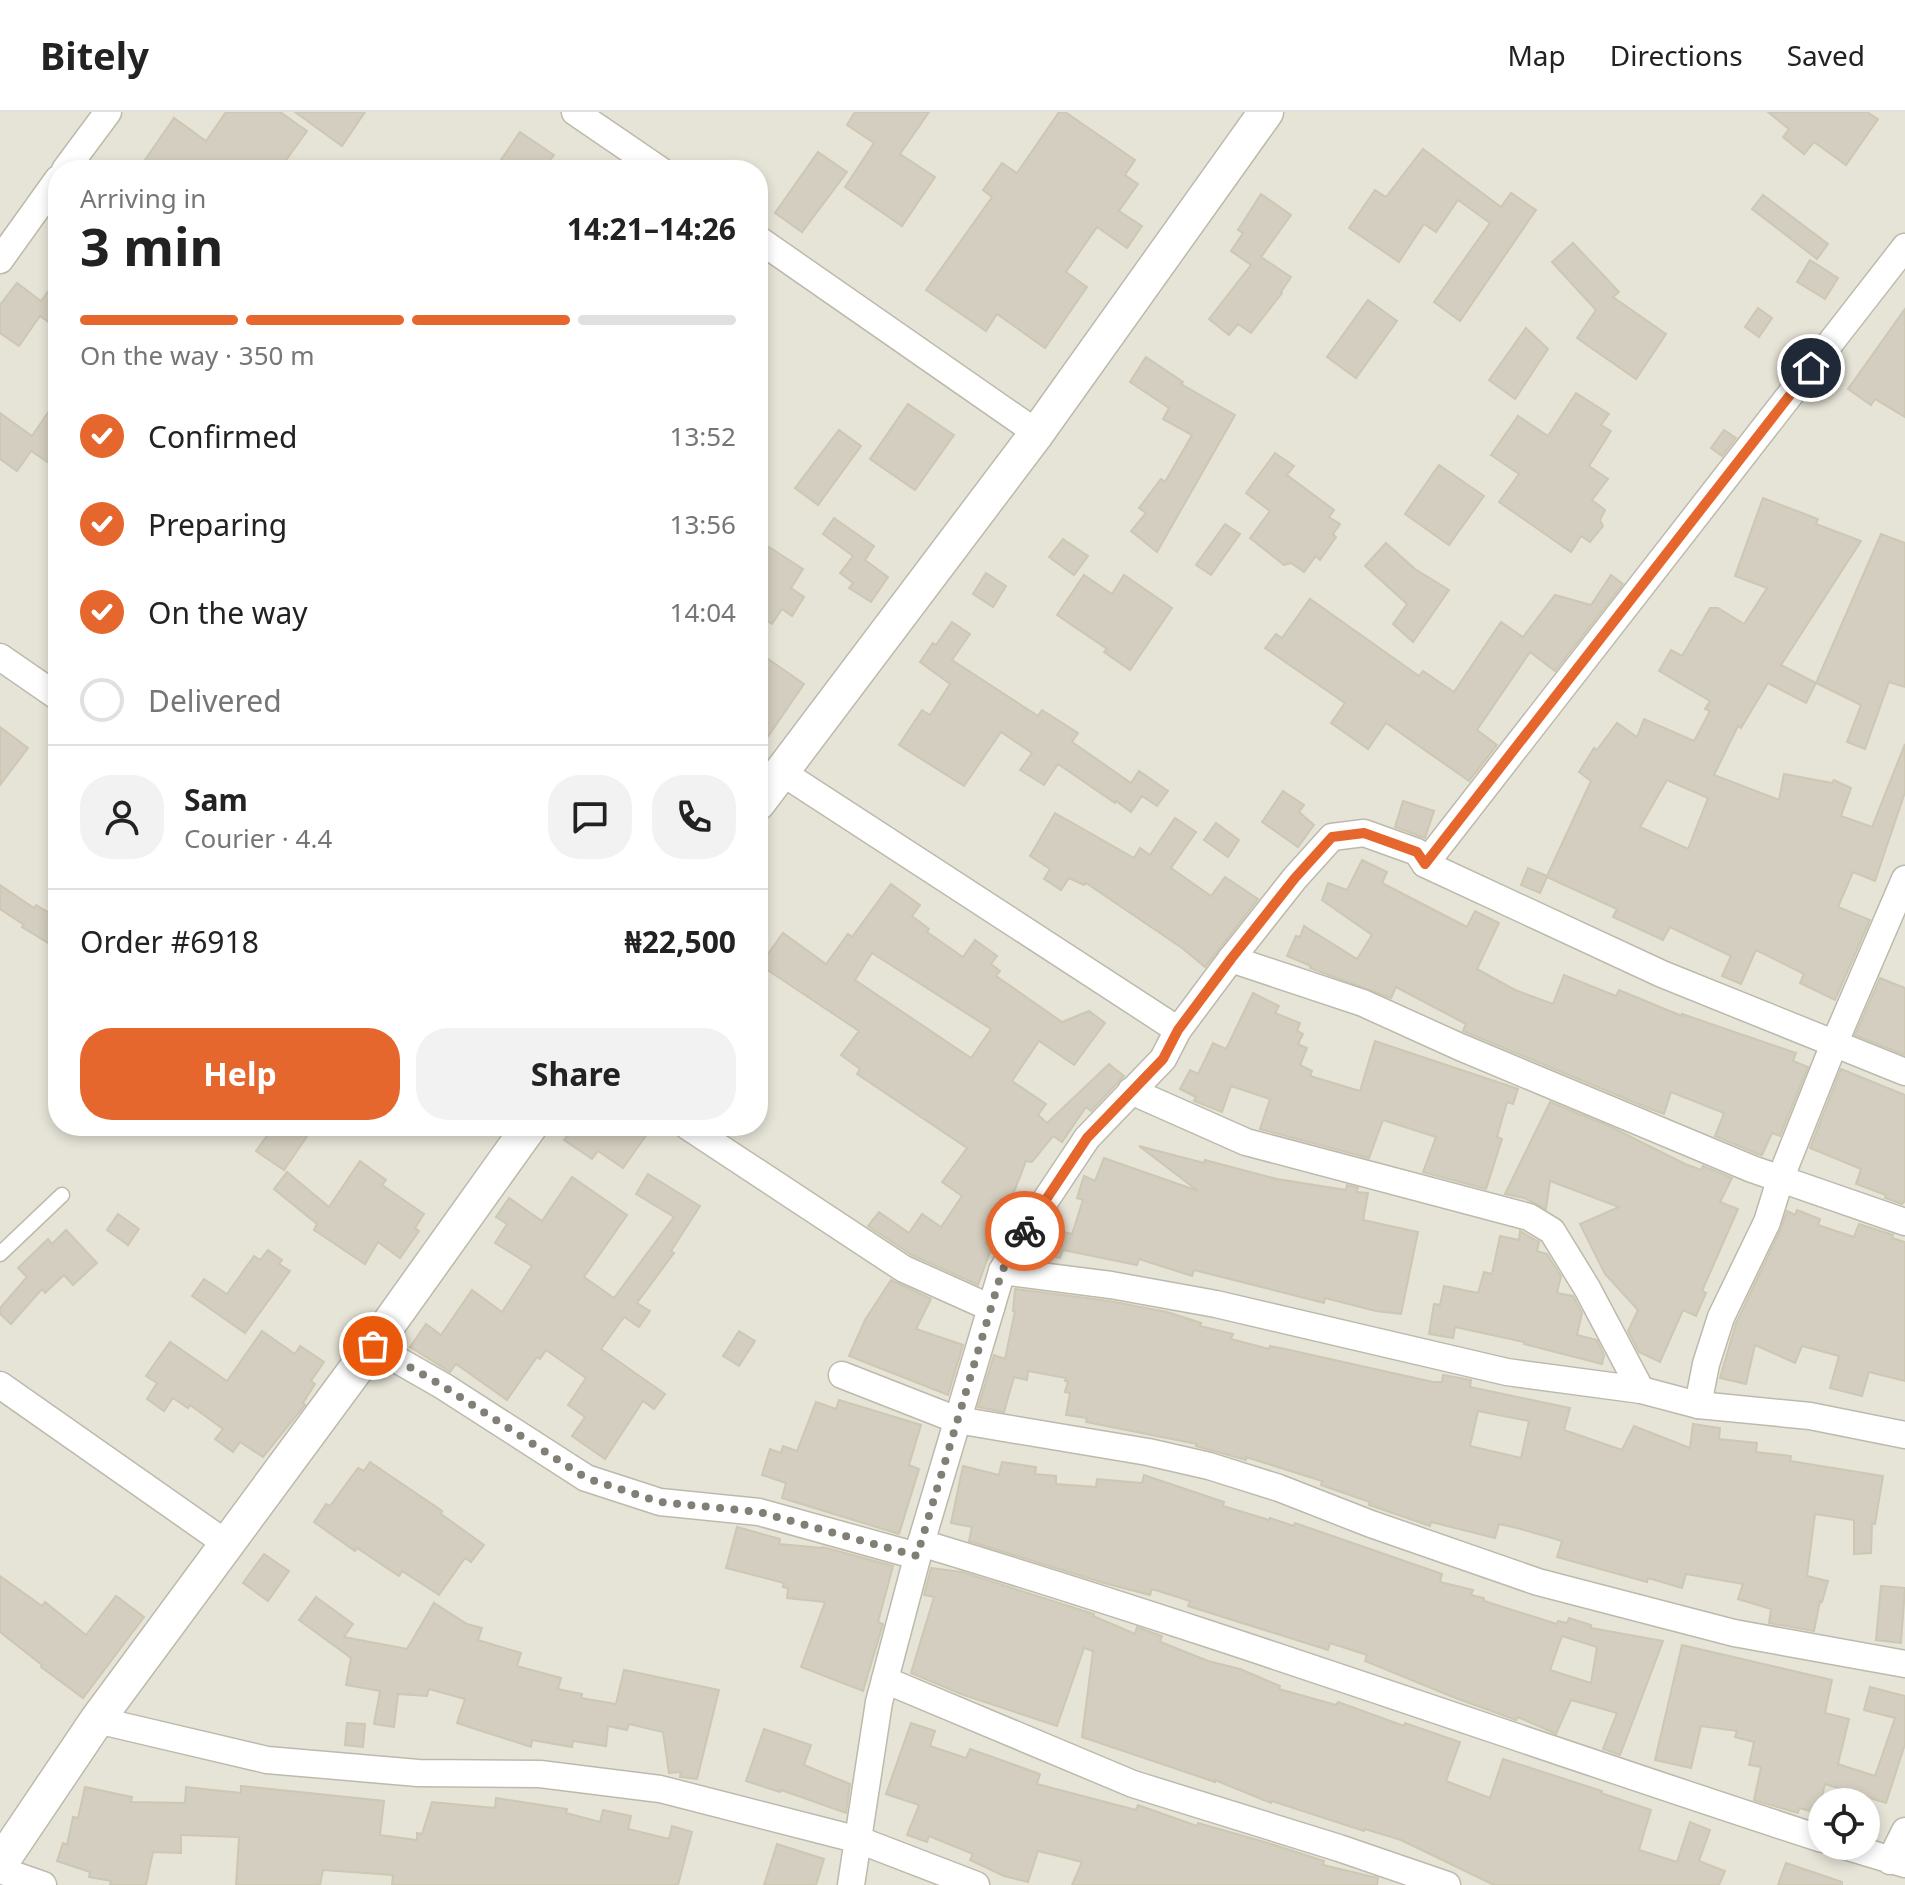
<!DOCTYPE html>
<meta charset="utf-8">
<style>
:root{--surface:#fff;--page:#f2f2f2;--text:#222;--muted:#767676;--line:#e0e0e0;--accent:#e5672d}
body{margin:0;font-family:"Noto Sans",sans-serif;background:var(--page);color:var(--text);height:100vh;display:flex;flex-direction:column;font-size:30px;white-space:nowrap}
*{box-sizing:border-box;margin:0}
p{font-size:26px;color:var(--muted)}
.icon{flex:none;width:44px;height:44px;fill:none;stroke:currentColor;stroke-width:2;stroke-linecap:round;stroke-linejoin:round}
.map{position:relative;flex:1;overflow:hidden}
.drawer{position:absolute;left:48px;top:48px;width:720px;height:976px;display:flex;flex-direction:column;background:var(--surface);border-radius:32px;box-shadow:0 4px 12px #0003}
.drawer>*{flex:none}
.fabs{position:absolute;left:1808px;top:1676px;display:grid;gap:16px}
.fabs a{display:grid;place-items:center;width:72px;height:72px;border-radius:50%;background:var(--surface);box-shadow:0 4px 12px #0003;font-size:40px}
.pin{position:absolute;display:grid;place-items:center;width:68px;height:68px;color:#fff;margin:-34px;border:4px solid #fff;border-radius:50%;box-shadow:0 2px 8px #0007}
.courier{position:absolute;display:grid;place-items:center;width:80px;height:80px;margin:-40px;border:6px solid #e5672d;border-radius:50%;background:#fff;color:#222;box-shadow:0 2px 10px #0007}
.head em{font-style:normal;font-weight:700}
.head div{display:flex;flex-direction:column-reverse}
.head{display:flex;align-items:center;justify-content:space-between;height:136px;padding:0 32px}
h1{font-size:52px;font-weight:700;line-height:60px}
.bar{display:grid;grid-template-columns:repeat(4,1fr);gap:12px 8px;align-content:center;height:96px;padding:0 32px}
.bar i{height:10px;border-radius:6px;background:var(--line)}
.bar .selected{background:var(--accent)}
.bar p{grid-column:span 4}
.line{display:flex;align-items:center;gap:20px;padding:0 32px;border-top:2px solid var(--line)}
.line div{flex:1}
.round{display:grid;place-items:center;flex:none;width:84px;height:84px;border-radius:32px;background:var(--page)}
ol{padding:0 32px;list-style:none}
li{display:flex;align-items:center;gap:24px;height:88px}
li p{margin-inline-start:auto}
li .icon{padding:8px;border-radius:50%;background:var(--accent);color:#fff;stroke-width:4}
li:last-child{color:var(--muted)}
li i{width:44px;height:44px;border:4px solid var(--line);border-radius:50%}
.primary-button{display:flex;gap:16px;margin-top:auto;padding:16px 32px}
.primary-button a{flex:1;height:92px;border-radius:32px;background:var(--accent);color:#fff;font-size:32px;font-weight:700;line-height:92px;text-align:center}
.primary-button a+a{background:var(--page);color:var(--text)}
header{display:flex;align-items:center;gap:48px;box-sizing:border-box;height:112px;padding:0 40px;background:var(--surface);border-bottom:2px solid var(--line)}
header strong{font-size:38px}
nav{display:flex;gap:44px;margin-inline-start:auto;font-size:28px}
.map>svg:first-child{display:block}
.residential{fill:#e6e4d7;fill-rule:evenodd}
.building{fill:#d3cebf;stroke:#cdc7b3;stroke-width:2;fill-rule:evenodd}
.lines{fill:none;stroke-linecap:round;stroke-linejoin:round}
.service-casing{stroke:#bdbaac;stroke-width:17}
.minor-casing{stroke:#bdbaac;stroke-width:29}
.tertiary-casing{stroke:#bdbaac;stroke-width:37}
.service{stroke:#fff;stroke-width:14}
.minor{stroke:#fff;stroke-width:26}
.tertiary{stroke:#fff;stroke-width:34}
.done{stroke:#827f76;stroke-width:8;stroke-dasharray:0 14.4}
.route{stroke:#e5672d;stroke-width:10}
</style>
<header>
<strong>Bitely</strong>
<nav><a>Map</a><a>Directions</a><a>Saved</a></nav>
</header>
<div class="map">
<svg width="1905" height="1773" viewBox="0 0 1905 1773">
<rect width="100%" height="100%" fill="#f2f1e8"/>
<path class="residential" d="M0,0h1905v1773h-1905zM58,58h700v956h-700zM1822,1690h44v44h-44z"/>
<g class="building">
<path d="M226,0h54l27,19 -28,39h-141l36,-52 32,23z"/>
<path d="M295,0h70l-23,34z"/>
<path d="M855,0h74l-29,42 35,23 -33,49 -57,-39 29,-44 -27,-18z"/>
<path d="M1059,0h6l70,48 -10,15 13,9 -19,27 23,15 -15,22 -30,-21 -31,45 21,15 -42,61 -48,-34 -11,17 -60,-41 66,-93 -9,-7 19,-27 15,10z"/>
<path d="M1768,0h99l11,7 -32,46 -32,-23 -10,12 -21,-17 6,-8z"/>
<path d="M520,20l34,23 -11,15h-49z"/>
<path d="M1423,37l78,58 10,-14 25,17 -76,111 -26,-19 56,-79 -32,-23 -22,32 -12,-8 -25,38 -50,-34 26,-38 11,7z"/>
<path d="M818,40l29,20 -45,60 -27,-19z"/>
<path d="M1261,82l30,21 -30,42 30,20 -10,15 1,1 -31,40 -13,-9 -9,11 -20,-16 42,-54 -20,-14 12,-18 -5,-3z"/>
<path d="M1763,83l65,49 -11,15 -65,-50z"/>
<path d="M1573,131l46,49 -6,5 53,37 -30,45 -59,-41 19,-28 -44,-48z"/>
<path d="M1810,148l28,18 -13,21 -28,-17z"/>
<path d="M58,166v51l-18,-13 -21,30 -19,-13v-28l17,-22 24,18z"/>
<path d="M1368,188l29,21 -41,57 -29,-21z"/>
<path d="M1758,196l14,10 -13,19 -14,-10z"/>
<path d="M1905,197v108l-30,-18 -4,6 -23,-16z"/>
<path d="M1526,216l22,21 -33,50 -26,-19z"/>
<path d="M1146,245l37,25 -2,2 54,31 -78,137 -26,-21 15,-18 -7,-5 22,-29 4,3 27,-47 -29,-16 6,-11 -39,-26z"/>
<path d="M1576,281l33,21 -8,11 10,6 -22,35 19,13 -16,21 13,10 -5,10 3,6 -13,16 -9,-6 -10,16 -72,-50 20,-28 -28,-19 27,-39 30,20z"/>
<path d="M58,286v71l-27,-18 -14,20 -17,-12v-46l32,23z"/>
<path d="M908,292l46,31 -39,55 -45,-31z"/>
<path d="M839,318l22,16 -43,59 -23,-17z"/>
<path d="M1724,318l12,8 -14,18 -11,-8z"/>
<path d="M1275,341l19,13 -7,9 47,35 -5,7 11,7 -7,10 3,3 -16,23 -4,-4 -12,16 -13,-9 -7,2 -34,-27 20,-27 -24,-18z"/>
<path d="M1439,353l45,31 -35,49 -44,-31z"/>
<path d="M1763,386l55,21 -2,5 45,17 -80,124 35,18 -10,20 -38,-20 -27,45 -3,-2 -24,49 65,25 5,-26 48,9 2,-3 17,8 -10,28 31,11 33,-83v48l-30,89 -22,-9 -15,35 32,13 -35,80 -35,-17 4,-9 -48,-24 -15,34 -19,-8 9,-20 -61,-29 -7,13 -50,-23 4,-8 -70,-32 -7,16 -19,-8 7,-17 19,8 44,-95 -12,-9 15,-24 3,2 20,-27 20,14 7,-18 50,22 16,-30 -5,-2 5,-8 -51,-30 12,-21 11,6 28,-48h8l26,16 23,-36 -32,-12zM1667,668l41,18 -20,51 -48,-22z"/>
<path d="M834,406l40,28 -9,14 23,17 -17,25 -22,-14 4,-5 -13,-10 13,-17 -30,-22z"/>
<path d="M1225,412l15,10 -29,41 -15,-10z"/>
<path d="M1881,422l24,9v144l-16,-5 -24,67 -18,-7 14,-37 -45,-22z"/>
<path d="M1063,427l25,17 -14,19 -25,-18z"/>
<path d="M1386,431l29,26 34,21 -36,52 -20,-18 14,-20 -42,-38z"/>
<path d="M769,435l34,22 -12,19 13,9 -12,19 -10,-7 -10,15 -14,-9v-66l7,4z"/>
<path d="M986,461l20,13 -13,21 -20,-13z"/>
<path d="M1084,463l28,19 12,-19 48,33 -42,62 -26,-18 3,-3 -50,-34z"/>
<path d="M1611,463l12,9 -68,87 -25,-19 -53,78 20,15 -28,36 -83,-58 -18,26 -37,-26 14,-20 -80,-55 11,-14 6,4 28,-39 109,77 4,-5 31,21 47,-70 22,15 32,-42 36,10z"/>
<path d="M952,510l18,12 -18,26 86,56 4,-6 36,23 -6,9 59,41 8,-12 29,20 -11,15 -15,-10 -11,16 -15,-11 -1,2 -57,-39 -14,21 -24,-15 12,-17 -31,-21 -37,54 -65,-41 23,-35 8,5 20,-31 -30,-22 13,-19 3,2z"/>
<path d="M758,540l46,32 -46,67z"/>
<path d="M0,615l28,21 -28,37z"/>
<path d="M1283,679l21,14 -5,7 15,13 -16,22 -36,-25z"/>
<path d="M1403,689l31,10 -9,27 -30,-11z"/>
<path d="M1055,701l79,45 6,-10 10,7 25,-37 21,14 -25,36 40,28 14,-19 33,22 -53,68 -23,-19 -96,-65 -2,2 -15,-7 -8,12 -17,-11 6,-10 -20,-13z"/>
<path d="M1216,711l23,17 -11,17 -24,-17z"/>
<path d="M1362,748l25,12 -5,11 85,44 8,-16 24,12 -22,46 38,21 38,14 11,-29 52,21 3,-6 63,26v-2l114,39 -3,8 15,6 -28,69 -8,-3 -10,22 -4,-1 -43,-18 9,-23 -53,-21 -7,22 -16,-6 -185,-77 3,-7 -70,-37 -5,11 -81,-30 1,-2 -24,-10 9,-20 4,1 4,-11 53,33 15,-24 -50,-35 6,-17 19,7z"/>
<path d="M891,772l29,21 -8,11 17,13 -2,3 36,25 12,-17 22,16 -6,8 9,7 -4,5 66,46 27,-11 16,12 -31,42 -35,-24 -27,40 34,23 -8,11 9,8 62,-59 15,12 -33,35 -5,-4 -24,35 -9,-6 -21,26 -6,-1 -19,49 -22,33 7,3 -14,39 -66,-30 -44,-29 11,-14 30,21 13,-19 19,13 21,-31 -20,-14 25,-34 -110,-74 3,-5 -19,-14 18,-24 -99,-66 23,-32 43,31 22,-30 4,3zM872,841l119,76 -20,29 -116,-78z"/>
<path d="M0,773l34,23 2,-3 22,13v31l-36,-22 2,-2 -24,-16z"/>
<path d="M1880,866l25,10v67l-50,-20z"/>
<path d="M1253,881l26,13 -4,7 25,10 -3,8 6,3 -5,10 9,4 -7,17 12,6 -2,5 50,15 15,-50 143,48 -5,15 -6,-2 -10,35 5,2 -16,50 -63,-17 13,-35 -53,-17 -14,38 -109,-29 10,-30 -39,-13 -9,26 -28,-11 2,-4 -16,-8 10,-19 8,4 15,-31 13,6z"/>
<path d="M1841,957l64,26v106l-3,3 -17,-6 1,-3 -30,-11 5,-15 -51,-21z"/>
<path d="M1550,990l61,25 74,37 16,6 2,-4 29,12 -12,24 18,7 -36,82 4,2 -10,23 -13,-6 -23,52 -21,-10 -11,-21 10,-21 -33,-36 -25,-50 39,-17 -69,-26 -4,28 -22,-11 -19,-4z"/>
<path d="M274,1014h40l-30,44 -28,-19z"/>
<path d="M574,1014h62l11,8 -24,34 -25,-17 -6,8 -28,-19z"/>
<path d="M1139,1034l65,17 1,-3 72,19 69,11 1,-5 11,3 -2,4 12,1 -5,27 55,12 -17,82 -25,-3 -51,-13 -1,5 -130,-33 -2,6 -53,-17 -2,6 -74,-15 -3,8 -25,-6 2,-10 10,-14 25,6 11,-34 -6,-2 7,-22 11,5 9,-23 94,33z"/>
<path d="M360,1049l26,19 -4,5 42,29 -9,14 4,3 -19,27 -22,-16 -13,22 -51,-34 3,-6 -43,-35 13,-17 42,35z"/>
<path d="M648,1062l52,32 -29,45 3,2 -37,50 13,8 -11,16 -15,-10 -23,32 64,45 -11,15 -11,-8 -38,58 -33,-23 13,-19 -17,-12 18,-27 -40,-28 -6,9 -3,-2 -30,43 -51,-36 -6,8 -40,-25 16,-23 15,11 31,-45 30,22 30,-46 -37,-23 12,-19 -11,-7 13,-19 33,23 30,-44 55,38 -43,62 30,21 60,-81 -38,-23z"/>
<path d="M1797,1098l23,9 -2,6 36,12 5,-13 34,11 -1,3 13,4v139l-36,-9 -7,24 -32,-8 9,-32 -37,-10 -7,17 -40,-18 -9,39 -26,-6 16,-55 45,-94 6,-18 8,4z"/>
<path d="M118,1102l21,15 -11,16 -21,-15z"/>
<path d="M66,1118l31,33 -24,22 -9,-10 -19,18 -3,-4 -31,35 -11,-10v-6l27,-31 -9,-9 30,-29 4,5z"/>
<path d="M1520,1119l19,11 -2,9 10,3 14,22 -4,17 16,3 9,17 -5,22 20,5 7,15 -2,9 -78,-20v-2l-69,-15 -2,11 -24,-4 5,-30 6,1 4,-19 34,7 6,-21 8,2 8,-38 19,4z"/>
<path d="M268,1138l14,10 -3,4 11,7 -45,62 -53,-37 12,-17 23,15 27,-38 6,4z"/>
<path d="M891,1168l40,19 -15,30 47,16 -15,50 -99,-39 16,-36z"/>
<path d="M1015,1177l94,12 58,11 34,11 -1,3 33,8 -2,5 38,10 1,-3 15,3 148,33h9l1,-7 28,5 -1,7 100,21 -6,22 58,20 12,-24 56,22 3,-24 27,4 -1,11 38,4 -1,9 35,4 -1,5 93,15 -8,48 -3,-1 -1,30 -17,1v-34l-39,-6 -8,62 21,5 -6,21 -2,-1 -6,30 -45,-8 2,-14 -33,-10 5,-15 -57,-10 -4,14 -34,-10 -1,4 -90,-25 5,-16 -45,-13 -18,-4 -4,14 -64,-16 -1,4 -61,-21 1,-3 -49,-17 1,-4 -76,-24v3l-50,-14 1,-2 -111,-22 1,-4 -21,-3 4,-22 -5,-1 3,-11h-3l1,-3 -38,-7 -1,9 -13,-3 -10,35 -26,-5 16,-52 11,4 10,-48h-2zM1478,1299l51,10 -8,37 -51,-12z"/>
<path d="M262,1219l33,23 5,-8 24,16 -13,19 4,3 -12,19 2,2 -42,52 -23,-15 -7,10 -18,-13 8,-10 -33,-24 -2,3 -15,-10 -9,13 -17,-12 10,-16 -11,-7 24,-34 57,39z"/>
<path d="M739,1219l16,10 -16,25 -16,-10z"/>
<path d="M839,1288l82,25 -12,40 10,4 -20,65 -117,-36 4,-15 -24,-8 8,-26 11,4 2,-7 14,5 19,-49 20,7z"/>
<path d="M370,1350l72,49 -1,3 43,31 -13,17 -6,-4 -26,37 -37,-24 -3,5 -42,-28 -2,3 -41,-29 12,-18 4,2 28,-38 6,3z"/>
<path d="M1002,1350l34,5 -1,7 21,2v8l40,3 1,-8 45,4 2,-8 80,27 -1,4 46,14 1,-2 24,8 1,-3 147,51 -2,8 33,8 -2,5 13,3v3l73,23 1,-3 9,2 2,-5 22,7v3l72,13 -43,114 -17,-6 14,-36 -46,-13 -15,34 -38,-17 -2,3 -63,-23 -88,-36 2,-6 -37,-12 -2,7 -140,-44 2,-5 -38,-12 -2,6 -46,-12 -135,-42 3,-14 -21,-4 12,-57 36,9zM1562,1524l35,11 -6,36 -41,-13z"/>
<path d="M737,1415l43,12 -1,5 44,4v-1l70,19 -15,56 5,2 -20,67 -62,-24 24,-65 -38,-4 1,-10 -5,-1 1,-4 -58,-15z"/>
<path d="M264,1442l25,17 -21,30 -25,-18z"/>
<path d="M931,1456l31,4 132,42 -1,2 42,18 2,-7 25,9 -2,5 3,2 45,18 32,8 40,17 -1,3 57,16 2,-3 66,24 1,-3 55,19 -14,39 44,17 13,-39 99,32 -1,2 50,17 -12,40 38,12 13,-40 20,8 -11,31 26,10 -6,14h-225l-93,-45 -36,-11 -1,2 -92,-30 -1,2 -56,-23v2l-133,-45 11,-86 -9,-3 -27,78 -96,-32 -50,-21 23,-76 -10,-2z"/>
<path d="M0,1464l42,30 3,-4 41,33 30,-39 28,21 -61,81 -42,-31 1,-2 -42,-33z"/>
<path d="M1881,1474l24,2 -4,55 -25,-3z"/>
<path d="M316,1485l37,27 -9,13 63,12 27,-46 33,21 15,4 -4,12 43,13 -4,13 44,12 -3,11 24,5 -1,4 35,6 8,-34 95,20 -22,89 -17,-2 1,-5 -12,1 -6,-41 -34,-8 -2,6 -19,-4 -2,20 -33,-5 -1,6 -40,-7 -1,7 -74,-24 8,-24 -36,-10 -2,7 -29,-2 -4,33 -20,-3 6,-33 -34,-6 5,-27 -52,-38z"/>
<path d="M1682,1533l150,35 -7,33 24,6 -11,45 37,12 20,-58 -31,-8 6,-23 35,9v48l-19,59 -61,-19 -7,29 -19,-5 -1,5 -44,-13 7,-33 -12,-2 5,-23 -19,-5 2,-6 -36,-5 -10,42 -36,-8z"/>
<path d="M347,1611l18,1 -2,23 -18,-2z"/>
<path d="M911,1611l24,8 -5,15 36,12 4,-9 70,25 -3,10 99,26 2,-5 59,21 1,-3 70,20 56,18 -1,4 55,13 -1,7h-305l10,-23 -44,-11 -10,31 -24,-6 -34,-16 3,-6 -44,-18 -2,6 -20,-7 12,-30 -33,-11z"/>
<path d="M764,1617l47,16 -7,20 46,19 -4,29 -65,-23 -1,2 -34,-11z"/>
<path d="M241,1674l143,15 -4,34 37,5v-7l5,1 10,-32 63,6 1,-10 71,11 -1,4 34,9 3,-12 28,6 -3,13 41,10 3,-13 20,6 -14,53h-286l1,-10 -70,-5 -3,15h-84l3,-48 -58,-2v18l-28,-1 -7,33h-36l1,-4 -22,-4 1,-5 -33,-11 6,-18 4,2 6,-28 5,1 7,-31 47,10 -1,5 54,1 1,-16 55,6z"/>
<path d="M777,1732l47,15 -8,26h-52z"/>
<path d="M1786,1751l56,19v3h-64z"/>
</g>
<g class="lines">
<g class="service-casing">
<path id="service" d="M0,1142l62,-59"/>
</g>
<g class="minor-casing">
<g id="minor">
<path d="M575,0l85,58"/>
<path d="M65,58l43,-58"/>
<path d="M758,127l279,194"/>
<path d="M0,148l58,-81"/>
<path d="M0,545l58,40"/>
<path d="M780,659l398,259"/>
<path d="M1425,752l480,-617"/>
<path d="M1231,847l132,44 97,44 292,122 153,53"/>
<path d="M1131,979l115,51 283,75 23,14 35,57 54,102"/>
<path d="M687,1014l217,143 87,39"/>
<path d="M1002,1159l109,14 105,19 291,68 134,18 57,15 112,11 95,19"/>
<path d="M373,1234l70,40 143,92 74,24 99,10 158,44"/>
<path d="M842,1263l115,45 191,32 61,14 70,22 92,36 167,58 196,51 171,31"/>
<path d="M0,1273l227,159"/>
<path d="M1698,1293l8,-41 15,-47 46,-95 14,-45 53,-133 71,-165"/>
<path d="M921,1431c303,91 600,198 901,296"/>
<path d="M885,1568l248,104 206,64 108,37"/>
<path d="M97,1608l170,40 151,13 122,1 120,15 199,51 117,45"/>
<path d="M1845,1734l60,18"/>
<path d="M1890,1749l15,-30"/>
<path d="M0,1758l43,15"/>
<path d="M851,1773l28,-183 42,-159 81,-272 21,-37 64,-96 76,-79 15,-29 53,-71 64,-81 37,-41 32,-4 53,19 8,12 237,110 243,98"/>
</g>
</g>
<g class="tertiary-casing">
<g id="tertiary">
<path d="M758,691l279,-370 229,-321"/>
<path d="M0,1752l97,-144 276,-374 157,-220"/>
</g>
</g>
<use href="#service" class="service"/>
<use href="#minor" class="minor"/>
<use href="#tertiary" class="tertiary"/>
</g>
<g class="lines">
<path class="done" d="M373,1234l70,40 143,92 74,24 99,10 158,44 85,-285 23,-40"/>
<path class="route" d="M1025,1119l62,-93 76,-79 15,-29 53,-71 64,-81 37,-41 32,-4 53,19 8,12 386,-496"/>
</g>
</svg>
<div class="fabs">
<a><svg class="icon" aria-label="locate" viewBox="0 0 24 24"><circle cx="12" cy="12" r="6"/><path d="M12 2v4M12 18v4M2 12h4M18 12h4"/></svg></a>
</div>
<div class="pin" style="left:373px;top:1234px;background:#ea580c"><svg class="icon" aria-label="bag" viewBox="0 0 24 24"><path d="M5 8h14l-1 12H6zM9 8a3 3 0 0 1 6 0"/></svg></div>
<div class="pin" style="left:1811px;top:256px;background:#1f2937"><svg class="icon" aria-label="home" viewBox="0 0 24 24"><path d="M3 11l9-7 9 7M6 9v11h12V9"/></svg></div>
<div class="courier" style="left:1025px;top:1119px"><svg class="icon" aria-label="bike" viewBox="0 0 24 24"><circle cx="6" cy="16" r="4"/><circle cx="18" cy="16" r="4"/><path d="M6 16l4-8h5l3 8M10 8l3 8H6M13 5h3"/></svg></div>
<section class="drawer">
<div class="head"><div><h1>3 min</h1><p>Arriving in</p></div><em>14:21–14:26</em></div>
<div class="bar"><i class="selected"></i><i class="selected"></i><i class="selected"></i><i></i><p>On the way · 350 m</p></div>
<ol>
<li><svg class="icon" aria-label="check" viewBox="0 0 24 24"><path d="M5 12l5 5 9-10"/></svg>Confirmed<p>13:52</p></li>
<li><svg class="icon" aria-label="check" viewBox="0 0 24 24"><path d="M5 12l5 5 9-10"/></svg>Preparing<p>13:56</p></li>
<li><svg class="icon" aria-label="check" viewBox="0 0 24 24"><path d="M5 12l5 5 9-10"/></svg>On the way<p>14:04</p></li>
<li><i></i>Delivered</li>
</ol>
<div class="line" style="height:144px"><a class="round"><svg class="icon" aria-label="person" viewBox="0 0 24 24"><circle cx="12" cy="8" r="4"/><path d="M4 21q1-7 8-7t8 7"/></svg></a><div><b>Sam</b><p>Courier · 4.4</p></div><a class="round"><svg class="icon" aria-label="chat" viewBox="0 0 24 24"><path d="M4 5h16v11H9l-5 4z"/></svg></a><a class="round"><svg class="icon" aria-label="phone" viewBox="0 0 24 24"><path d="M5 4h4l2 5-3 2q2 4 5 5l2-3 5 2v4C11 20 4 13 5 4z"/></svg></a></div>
<div class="line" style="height:104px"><div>Order #6918</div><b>₦22,500</b></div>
<div class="primary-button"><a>Help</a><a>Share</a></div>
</section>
</div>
